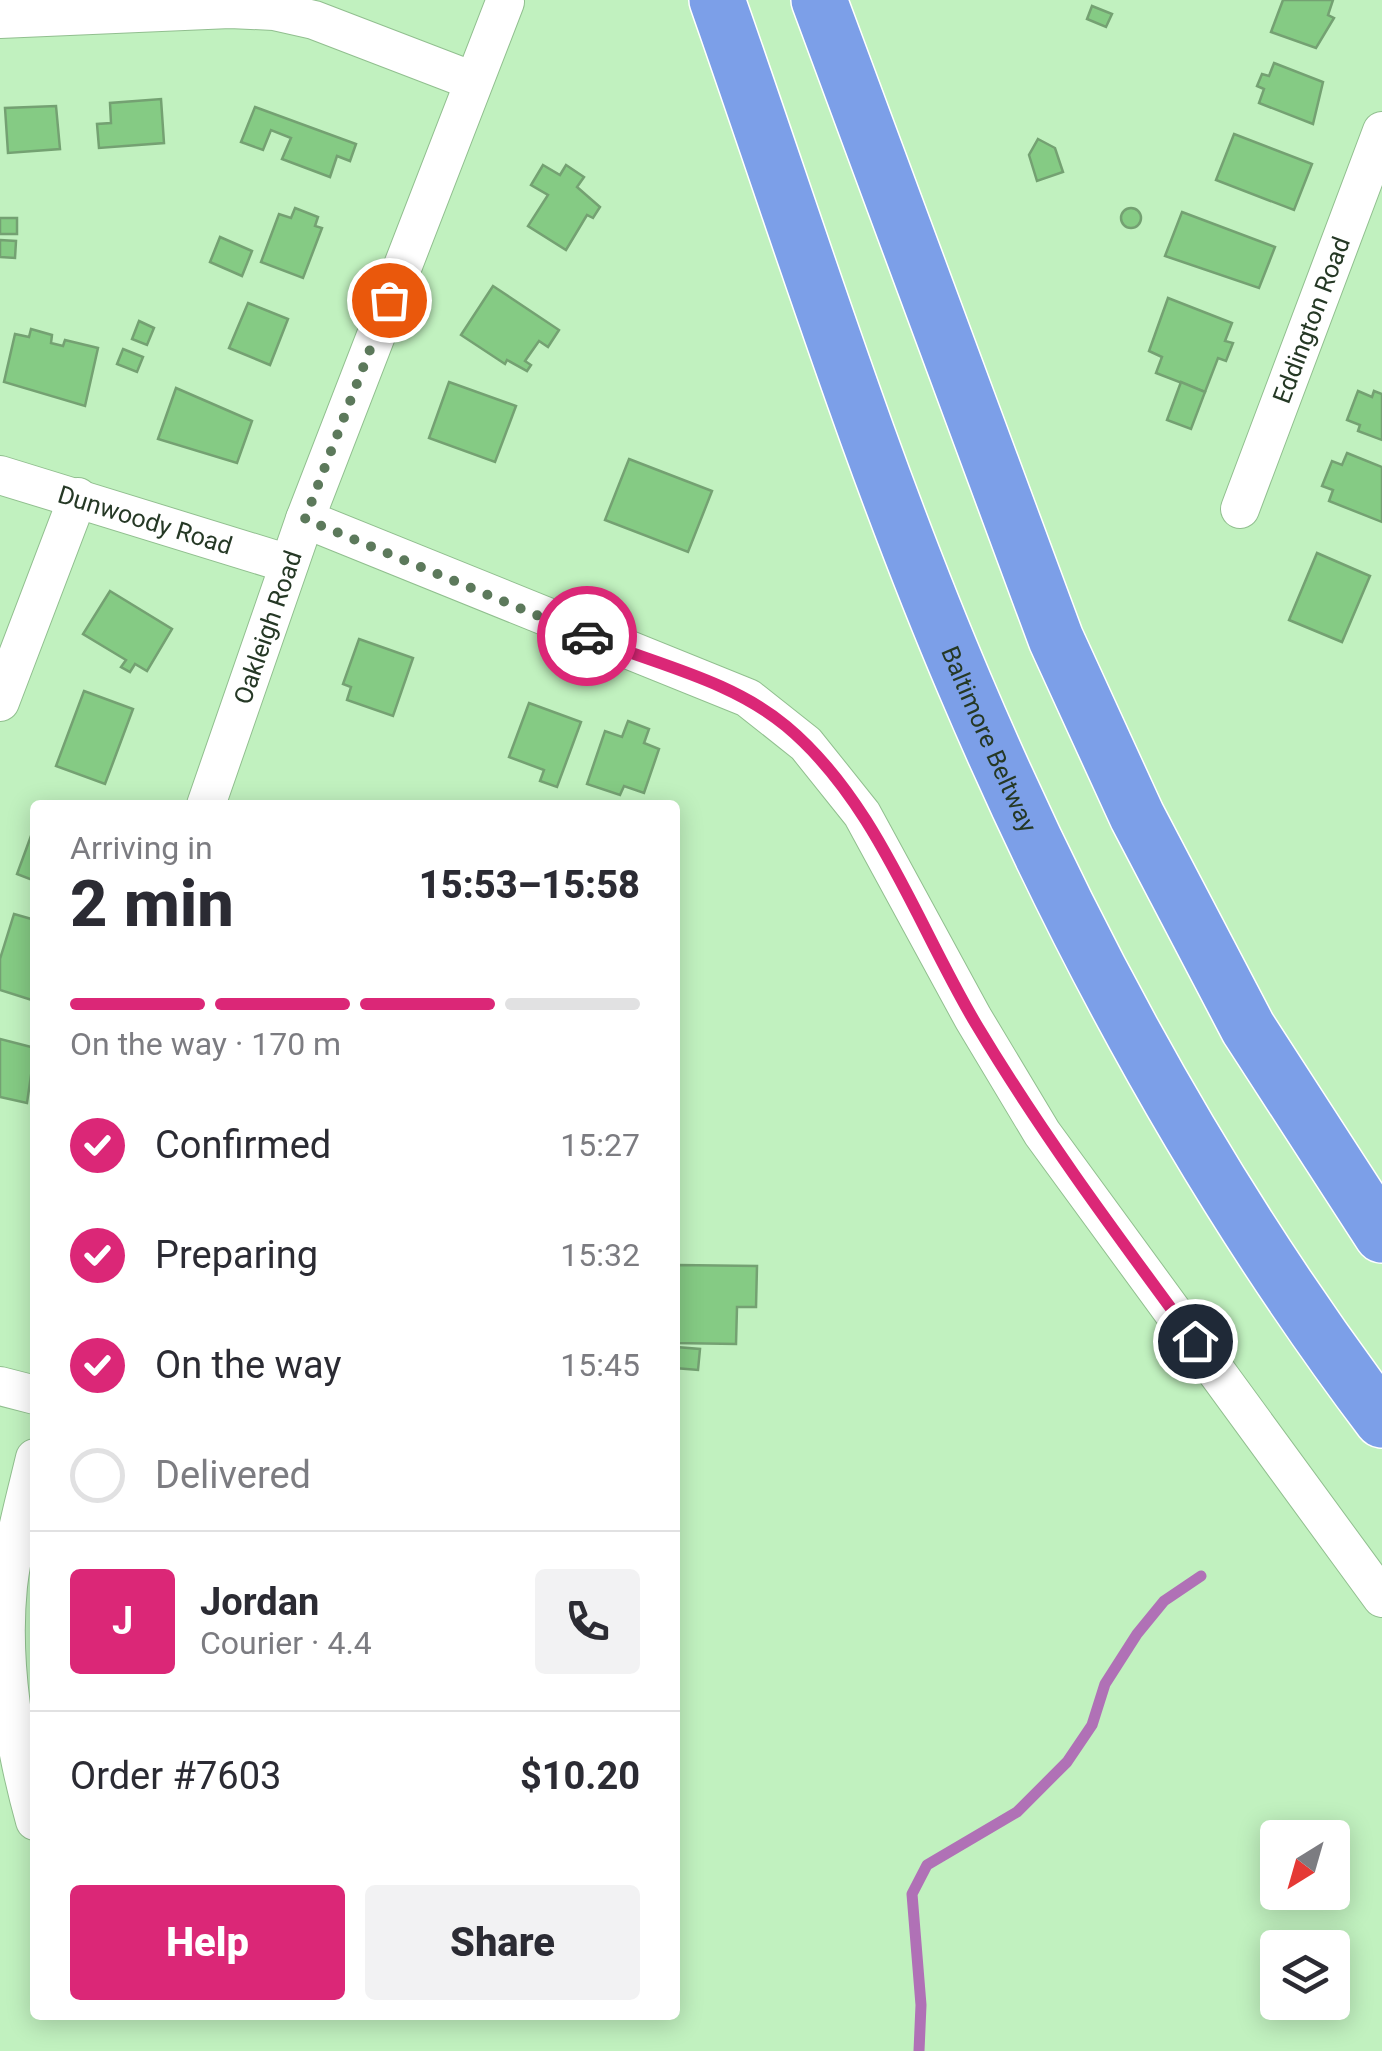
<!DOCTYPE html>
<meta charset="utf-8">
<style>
:root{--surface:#fff;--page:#f2f2f3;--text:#2b2b33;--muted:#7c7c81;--line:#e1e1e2;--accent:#db2777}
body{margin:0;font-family:Roboto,sans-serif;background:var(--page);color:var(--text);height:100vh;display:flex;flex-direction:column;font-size:38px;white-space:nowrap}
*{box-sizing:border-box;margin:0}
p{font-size:32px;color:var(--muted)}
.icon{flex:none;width:55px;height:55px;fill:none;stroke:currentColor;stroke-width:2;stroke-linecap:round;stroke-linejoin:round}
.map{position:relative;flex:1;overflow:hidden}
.details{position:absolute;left:30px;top:800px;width:650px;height:1220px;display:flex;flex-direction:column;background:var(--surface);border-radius:10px;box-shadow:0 5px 25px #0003}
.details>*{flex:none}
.needle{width:65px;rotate:217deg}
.buttons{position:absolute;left:1260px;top:1820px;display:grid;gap:20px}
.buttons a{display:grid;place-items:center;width:90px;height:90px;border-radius:10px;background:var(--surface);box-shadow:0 5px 25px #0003;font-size:50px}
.pin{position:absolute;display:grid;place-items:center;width:85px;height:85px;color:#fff;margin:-42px;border:5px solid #fff;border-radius:50%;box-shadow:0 2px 10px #0007}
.courier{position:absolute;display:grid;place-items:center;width:100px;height:100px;margin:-50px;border:8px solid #db2777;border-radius:50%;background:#fff;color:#222;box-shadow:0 2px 12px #0007}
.overview em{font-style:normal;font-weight:800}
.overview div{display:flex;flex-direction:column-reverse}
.overview{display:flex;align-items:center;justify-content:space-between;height:170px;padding:0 40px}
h1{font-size:65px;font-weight:800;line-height:75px}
.bar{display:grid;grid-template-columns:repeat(4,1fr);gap:15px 10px;align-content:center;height:120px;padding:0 40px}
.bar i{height:12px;border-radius:8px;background:var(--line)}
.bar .active{background:var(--accent)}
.bar p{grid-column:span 4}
.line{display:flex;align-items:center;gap:25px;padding:0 40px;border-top:2px solid var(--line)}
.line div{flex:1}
.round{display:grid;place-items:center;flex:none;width:105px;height:105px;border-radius:10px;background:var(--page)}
ol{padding:0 40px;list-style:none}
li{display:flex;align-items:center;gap:30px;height:110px}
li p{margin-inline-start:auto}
li .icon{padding:10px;border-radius:50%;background:var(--accent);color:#fff;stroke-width:4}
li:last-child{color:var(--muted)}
li i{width:55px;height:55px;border:5px solid var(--line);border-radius:50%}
.cta{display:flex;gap:20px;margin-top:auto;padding:20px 40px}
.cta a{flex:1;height:115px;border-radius:10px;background:var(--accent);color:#fff;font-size:40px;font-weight:800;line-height:115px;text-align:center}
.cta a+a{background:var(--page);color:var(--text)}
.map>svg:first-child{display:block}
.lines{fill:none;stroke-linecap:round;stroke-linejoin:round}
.stream{stroke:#b071b6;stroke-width:11}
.building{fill:#85cb84;stroke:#74a172;stroke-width:2.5}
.minor-casing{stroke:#91bf8f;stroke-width:40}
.highway-casing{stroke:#fff;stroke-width:58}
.minor{stroke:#fff;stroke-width:38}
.highway{stroke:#7c9fe8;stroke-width:55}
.done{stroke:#5c795b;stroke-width:10;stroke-dasharray:0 18}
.route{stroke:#db2777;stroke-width:12}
.labels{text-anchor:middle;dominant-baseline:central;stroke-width:9;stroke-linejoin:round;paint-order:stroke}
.street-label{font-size:25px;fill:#253825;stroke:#ceffcc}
</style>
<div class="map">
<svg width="1382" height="2051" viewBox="0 0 1382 2051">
<rect width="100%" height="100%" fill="#c1f1bf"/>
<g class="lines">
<path class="stream" d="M919,2051l2,-46 -9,-111 15,-29 90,-53 50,-50 25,-37 13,-41 32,-50 27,-33 37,-25"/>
</g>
<g class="building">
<path d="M1283,0h50l-5,15 6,3 -18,30 -45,-16z"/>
<path d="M1092,6l20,8 -6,13 -19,-8z"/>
<path d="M1274,63l49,19 -10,42 -54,-21 5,-14 -7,-3 5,-12 7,2z"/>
<path d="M161,99l3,44 -65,5 -2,-24 14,-1 -1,-20z"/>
<path d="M56,106l4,43 -52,4 -3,-45z"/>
<path d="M255,107l101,37 -6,17 -13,-5 -7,21 -48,-18 9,-21 -20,-8 -8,20 -22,-8z"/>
<path d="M1234,134l78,30 -18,46 -78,-30z"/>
<path d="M1038,139l17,9 8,24 -26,9 -8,-26z"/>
<path d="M543,165l17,10 6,-10 18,12 -7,10 23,20 -7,11 -6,-3 -21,35 -38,-24 20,-31 -17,-10z"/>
<path d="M295,208l23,9 -3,9 7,2 -19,50 -42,-16 18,-48 12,4z"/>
<circle cx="1131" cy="218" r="10"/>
<path d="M1182,212l93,35 -16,41 -94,-32z"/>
<rect x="0" y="218" width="17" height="16"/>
<path d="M220,237l32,14 -10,25 -32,-14z"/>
<path d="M0,240l16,1 -1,17 -15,-1z"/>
<path d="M493,286l66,44 -11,17 -9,-6 -14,20 6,4 -4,6 -20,-11 -2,4 -44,-29z"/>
<path d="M1168,298l64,25 -7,18 8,2 -7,18 -8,-3 -13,34 -49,-19 6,-16 -13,-6z"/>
<path d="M248,303l40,16 -18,46 -41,-17z"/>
<path d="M139,321l15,7 -7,17 -15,-6z"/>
<path d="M31,329l21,6 -1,8 12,3 2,-6 33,8 -13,58 -81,-24 11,-48 14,3z"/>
<path d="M123,349l20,8 -6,15 -20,-8z"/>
<path d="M449,382l67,24 -21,56 -66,-24z"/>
<path d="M1181,382l24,10 -14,37 -24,-9z"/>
<path d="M176,388l76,33 -15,42 -79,-24z"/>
<path d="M1358,391l14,6 2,-6 8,3v46l-24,-9 2,-6 -13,-5z"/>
<path d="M1347,453l35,14v55l-53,-21 4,-11 -11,-4 10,-25 10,4z"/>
<path d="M629,459l83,32 -24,61 -83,-32z"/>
<path d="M1317,553l53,23 -28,66 -53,-22z"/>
<path d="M110,591l62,38 -25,42 -12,-7 -5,8 -9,-5 5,-7 -43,-26z"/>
<path d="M359,639l54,19 -20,58 -46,-16 4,-13 -8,-3z"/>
<path d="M84,691l49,18 -28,75 -49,-18z"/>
<path d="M529,703l52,19 -24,65 -17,-6 4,-11 -35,-13z"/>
<path d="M628,721l21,8 -5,14 15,6 -15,44 -20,-7 -4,9 -33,-11 18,-53 17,6z"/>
<path d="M35,825v56l-18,-7z"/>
<path d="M14,914l21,6v81l-35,-11v-31z"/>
<path d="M0,1039l35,9 -8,55 -27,-6z"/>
<path d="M677,1265l80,1 -1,41h-19l-1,37 -60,-1z"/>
<path d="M676,1347l24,2 -2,21 -23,-2z"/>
</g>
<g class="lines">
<g class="minor-casing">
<g id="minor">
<path d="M0,19l230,-10 44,2 40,9 159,61"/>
<path id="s1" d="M0,475l289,89"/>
<path id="s2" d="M1240,509l142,-378"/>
<path d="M305,519l443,179 58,46 56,70 111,204 69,115 340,465"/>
<path d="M0,702l78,-205"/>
<path id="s3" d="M206,805l99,-286 200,-517"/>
<path d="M0,1386l35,9"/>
<path d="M35,1458c-10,42 -22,85 -27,128 -8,79 6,159 27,235"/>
</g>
</g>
<g class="highway-casing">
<g id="highway">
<path id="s4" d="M717,0c80,228 153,462 248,685 110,259 247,510 417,735"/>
<path d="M819,0l237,639 81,177 111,212 134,207"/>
</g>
</g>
<use href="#minor" class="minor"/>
<use href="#highway" class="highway"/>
</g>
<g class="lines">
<path class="done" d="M389,300l-84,219 282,117"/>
<path class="route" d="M587,636c66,28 143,43 199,90 90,75 131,199 190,298 67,112 141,211 219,317"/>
</g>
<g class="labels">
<g class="street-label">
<text stroke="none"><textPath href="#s2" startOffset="202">Eddington Road</textPath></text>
<text stroke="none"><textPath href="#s1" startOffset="152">Dunwoody Road</textPath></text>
<text stroke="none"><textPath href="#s3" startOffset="188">Oakleigh Road</textPath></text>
<text stroke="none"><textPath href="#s4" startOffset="788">Baltimore Beltway</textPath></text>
</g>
</g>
</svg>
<div class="buttons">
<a><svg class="needle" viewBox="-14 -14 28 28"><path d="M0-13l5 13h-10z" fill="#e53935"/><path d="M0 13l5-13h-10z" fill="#7c7c81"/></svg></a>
<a><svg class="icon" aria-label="layers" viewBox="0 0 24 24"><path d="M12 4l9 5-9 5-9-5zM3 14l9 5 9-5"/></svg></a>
</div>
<div class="pin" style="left:389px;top:300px;background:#ea580c"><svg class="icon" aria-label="bag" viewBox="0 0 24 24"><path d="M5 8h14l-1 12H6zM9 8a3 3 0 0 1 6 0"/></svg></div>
<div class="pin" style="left:1195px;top:1341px;background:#1f2937"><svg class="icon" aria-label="home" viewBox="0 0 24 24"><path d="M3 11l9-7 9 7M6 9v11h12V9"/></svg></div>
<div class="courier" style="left:587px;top:636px"><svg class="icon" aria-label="car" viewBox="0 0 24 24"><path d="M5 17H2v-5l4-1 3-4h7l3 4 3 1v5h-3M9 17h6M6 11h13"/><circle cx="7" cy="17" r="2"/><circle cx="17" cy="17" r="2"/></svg></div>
<section class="details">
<div class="overview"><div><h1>2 min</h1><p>Arriving in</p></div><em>15:53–15:58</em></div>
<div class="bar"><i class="active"></i><i class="active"></i><i class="active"></i><i></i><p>On the way · 170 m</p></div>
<ol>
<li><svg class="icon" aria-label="check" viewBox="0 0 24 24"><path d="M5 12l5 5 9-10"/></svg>Confirmed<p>15:27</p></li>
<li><svg class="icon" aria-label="check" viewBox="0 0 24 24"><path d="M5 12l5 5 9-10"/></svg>Preparing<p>15:32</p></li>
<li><svg class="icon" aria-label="check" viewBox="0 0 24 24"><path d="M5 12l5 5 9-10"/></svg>On the way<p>15:45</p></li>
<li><i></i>Delivered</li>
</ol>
<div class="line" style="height:180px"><b class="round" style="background:var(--accent);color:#fff">J</b><div><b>Jordan</b><p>Courier · 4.4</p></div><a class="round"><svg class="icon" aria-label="phone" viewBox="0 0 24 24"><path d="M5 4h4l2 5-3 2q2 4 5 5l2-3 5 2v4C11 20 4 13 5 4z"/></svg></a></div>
<div class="line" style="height:130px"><div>Order #7603</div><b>$10.20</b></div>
<div class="cta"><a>Help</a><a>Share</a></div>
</section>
</div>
